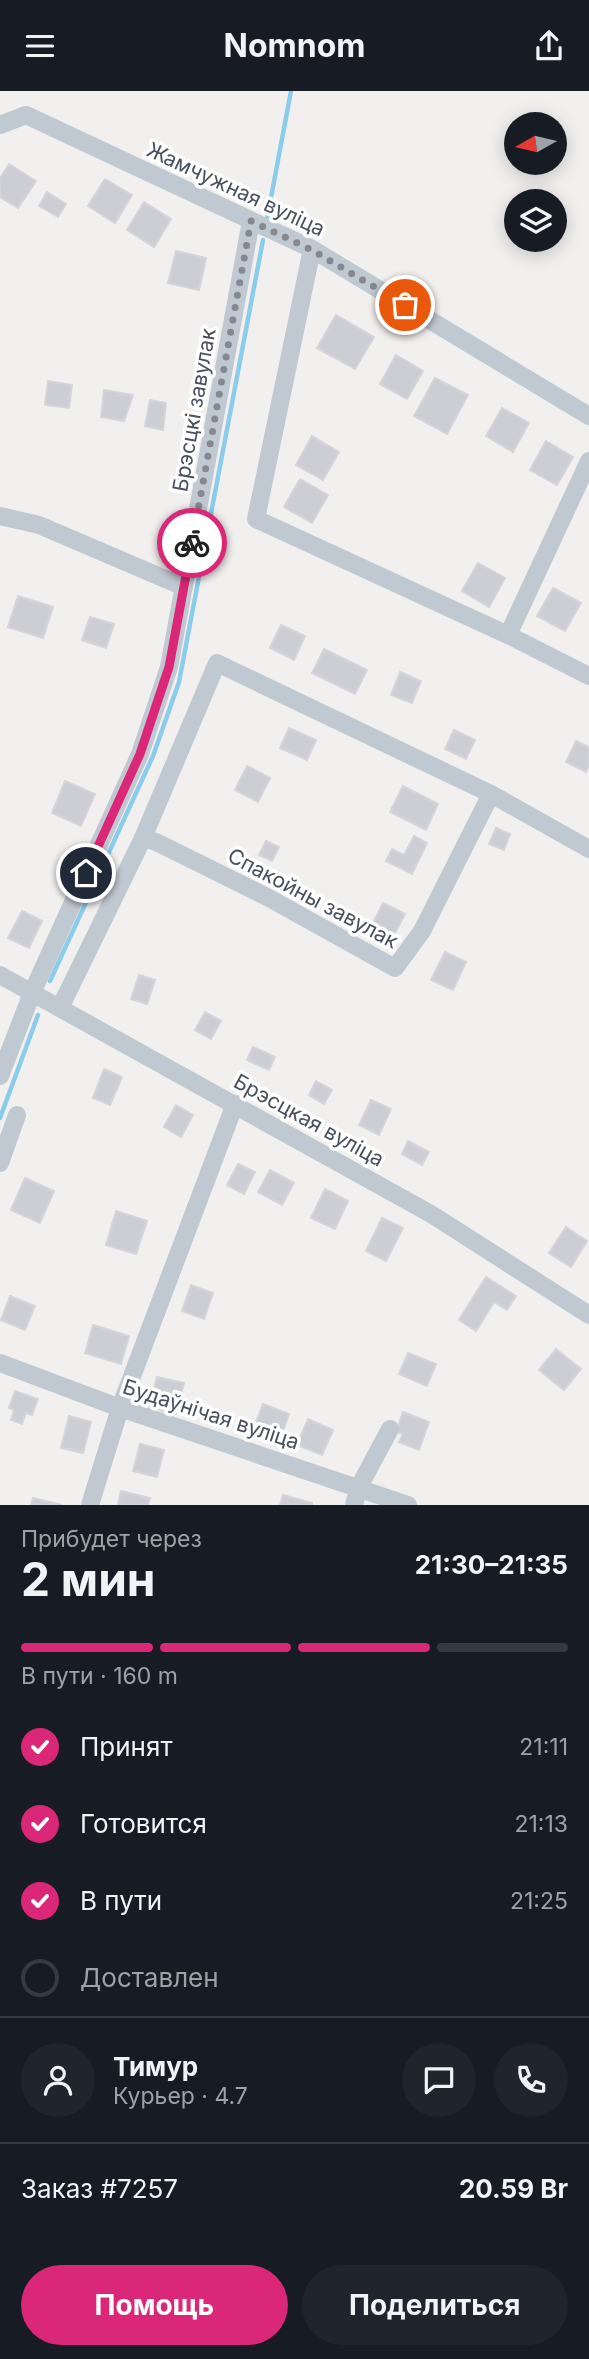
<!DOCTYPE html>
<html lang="ru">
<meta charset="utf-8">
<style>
:root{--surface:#171b24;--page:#20242c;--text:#f1f3f6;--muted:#9ea1a6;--line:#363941;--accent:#db2777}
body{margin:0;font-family:Inter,sans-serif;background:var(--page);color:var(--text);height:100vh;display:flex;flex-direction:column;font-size:26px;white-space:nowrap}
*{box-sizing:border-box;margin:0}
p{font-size:23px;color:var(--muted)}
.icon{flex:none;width:38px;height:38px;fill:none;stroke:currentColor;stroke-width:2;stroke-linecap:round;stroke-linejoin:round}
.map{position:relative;height:1414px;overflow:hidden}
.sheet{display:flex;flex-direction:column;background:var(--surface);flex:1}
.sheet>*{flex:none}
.needle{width:46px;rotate:262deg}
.buttons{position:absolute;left:504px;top:21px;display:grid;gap:14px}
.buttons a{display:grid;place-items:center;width:63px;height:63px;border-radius:50%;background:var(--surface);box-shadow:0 4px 18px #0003;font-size:35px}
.pin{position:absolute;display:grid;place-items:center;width:60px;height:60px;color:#fff;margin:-30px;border:4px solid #fff;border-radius:50%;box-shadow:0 2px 7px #0007}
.courier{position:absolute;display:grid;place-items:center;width:70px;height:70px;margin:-35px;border:5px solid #db2777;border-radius:50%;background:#fff;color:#222;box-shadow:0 2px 9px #0007}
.head em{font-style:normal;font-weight:700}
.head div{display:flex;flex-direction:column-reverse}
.head{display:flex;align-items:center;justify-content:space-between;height:119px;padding:0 21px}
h1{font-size:46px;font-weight:700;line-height:52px}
.bar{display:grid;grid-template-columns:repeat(4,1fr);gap:10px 7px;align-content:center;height:84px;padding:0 21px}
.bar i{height:9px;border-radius:5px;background:var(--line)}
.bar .active{background:var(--accent)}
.bar p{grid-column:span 4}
.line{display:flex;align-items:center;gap:18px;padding:0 21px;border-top:2px solid var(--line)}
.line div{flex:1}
.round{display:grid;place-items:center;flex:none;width:74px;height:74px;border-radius:37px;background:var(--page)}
ol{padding:0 21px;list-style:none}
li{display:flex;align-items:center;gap:21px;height:77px}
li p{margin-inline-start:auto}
li .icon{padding:7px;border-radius:50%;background:var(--accent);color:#fff;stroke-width:4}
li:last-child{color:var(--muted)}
li i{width:38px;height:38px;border:4px solid var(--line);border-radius:50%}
.button{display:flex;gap:14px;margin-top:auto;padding:14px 21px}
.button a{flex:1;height:80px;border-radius:42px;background:var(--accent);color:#fff;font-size:28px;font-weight:700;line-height:80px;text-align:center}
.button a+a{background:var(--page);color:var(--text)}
header{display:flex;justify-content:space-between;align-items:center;height:91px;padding:0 21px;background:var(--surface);font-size:32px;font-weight:700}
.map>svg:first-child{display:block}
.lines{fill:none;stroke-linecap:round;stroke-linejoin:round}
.stream{stroke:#8ccceb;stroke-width:4.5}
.building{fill:#ccced4;stroke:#d3d5db;stroke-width:2}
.minor{stroke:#c0c8d1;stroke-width:18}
.done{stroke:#848890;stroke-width:7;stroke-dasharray:0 12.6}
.route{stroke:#db2777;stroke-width:9}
.labels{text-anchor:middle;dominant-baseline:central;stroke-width:7;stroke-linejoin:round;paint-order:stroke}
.street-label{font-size:21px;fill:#48505d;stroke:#fff}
</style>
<header><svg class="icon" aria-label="menu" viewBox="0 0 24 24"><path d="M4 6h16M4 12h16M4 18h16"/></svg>Nomnom<svg class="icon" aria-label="share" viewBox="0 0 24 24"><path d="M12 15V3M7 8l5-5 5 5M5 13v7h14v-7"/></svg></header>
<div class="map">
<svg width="589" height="1414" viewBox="0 0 589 1414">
<rect width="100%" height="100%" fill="#f2f0ef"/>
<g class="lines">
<g class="stream">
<path d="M267,128l24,-128"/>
<path d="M50,890l103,-225 26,-74 84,-442"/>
<path d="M0,1027l38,-103"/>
</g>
</g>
<g class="building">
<path d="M9,73l27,17 -18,27 -18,-11v-19z"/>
<path d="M105,88l27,16 -17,28 -27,-17z"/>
<path d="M47,101l19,12 -8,13 -19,-11z"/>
<path d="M144,111l27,17 -17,28 -27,-17z"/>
<path d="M176,160l30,7 -7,32 -31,-7z"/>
<path d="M336,224l38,22 -19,32 -38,-21z"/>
<path d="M396,264l27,16 -16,28 -27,-15z"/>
<path d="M435,287l33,17 -21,39 -33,-18z"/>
<path d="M48,290l24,4 -3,23 -24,-3z"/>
<path d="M104,299l29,5 -9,26 -23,-4z"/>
<path d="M150,309l16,3 -3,27 -18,-4z"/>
<path d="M502,317l27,15 -16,29 -27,-16z"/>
<path d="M312,345l27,16 -16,28 -27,-15z"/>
<path d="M546,350l27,16 -16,28 -27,-15z"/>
<path d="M300,388l28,16 -16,28 -28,-16z"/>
<path d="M478,472l27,15 -16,29 -27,-16z"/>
<path d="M553,497l28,15 -16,28 -28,-15z"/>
<path d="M18,505l35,11 -10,31 -35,-11z"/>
<path d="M90,526l24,7 -8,24 -24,-8z"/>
<path d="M281,534l24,11 -11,24 -24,-12z"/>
<path d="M324,558l43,21 -12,24 -43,-21z"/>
<path d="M400,581l21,9 -9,22 -21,-8z"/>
<path d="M289,637l27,12 -9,20 -27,-12z"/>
<path d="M454,639l21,10 -9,19 -21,-10z"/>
<path d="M576,650l13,6v19l-3,6 -20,-10z"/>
<path d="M247,675l23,12 -12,24 -23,-12z"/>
<path d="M65,690l30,13 -14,32 -29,-13z"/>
<path d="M403,695l35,18 -12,26 -36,-18z"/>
<path d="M496,737l14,6 -6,16 -15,-6z"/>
<path d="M414,745l13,7 -15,31 -26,-13 6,-12 12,6z"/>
<path d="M266,750l13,6 -7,14 -13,-6z"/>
<path d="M383,812l22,11 -14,27 -22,-10z"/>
<path d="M22,820l20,10 -13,27 -21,-10z"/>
<path d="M445,861l21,10 -13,28 -22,-10z"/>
<path d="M139,884l16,5 -8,24 -16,-5z"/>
<path d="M205,921l16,9 -10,18 -16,-9z"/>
<path d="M253,956l22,10 -6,13 -22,-10z"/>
<path d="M104,978l18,8 -12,28 -17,-7z"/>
<path d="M316,990l16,9 -8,14 -15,-9z"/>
<path d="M371,1009l20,9 -12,26 -20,-10z"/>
<path d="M176,1014l17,10 -12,22 -17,-10z"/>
<path d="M408,1050l21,11 -7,13 -20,-11z"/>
<path d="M238,1073l17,8 -11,22 -17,-9z"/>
<path d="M270,1079l24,13 -12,22 -24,-13z"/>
<path d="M25,1087l29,13 -14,32 -29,-13z"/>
<path d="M325,1098l23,12 -13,28 -24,-11z"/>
<path d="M116,1120l31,10 -11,33 -30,-9z"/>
<path d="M382,1127l21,10 -17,33 -20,-10z"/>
<path d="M566,1136l21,14 -16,26 -22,-14z"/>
<path d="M486,1186l30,19 -9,14 -13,-8 -18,29 -17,-11z"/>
<path d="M191,1194l22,8 -9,26 -22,-8z"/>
<path d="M10,1205l25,10 -10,24 -24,-10z"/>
<path d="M93,1234l36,11 -8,28 -36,-11z"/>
<path d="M556,1258l25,20 -17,21 -25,-20z"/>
<path d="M408,1262l28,11 -9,22 -28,-12z"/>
<path d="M157,1286l27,6 -8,31 -27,-7z"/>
<path d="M15,1300l23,8 -6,16 -6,-2 -4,11 -11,-4 3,-10 -5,-2z"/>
<path d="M263,1313l26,10 -10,28 -27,-10z"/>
<path d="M403,1321l26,10 -10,28 -20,-8 4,-8 -7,-2z"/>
<path d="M69,1325l22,6 -8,31 -22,-5z"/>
<path d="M308,1328l25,11 -11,25 -25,-10z"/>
<path d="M140,1353l24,6 -7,27 -24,-6z"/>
<path d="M121,1400l29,7 -2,7h-30z"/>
<path d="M283,1404l29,8v2h-32z"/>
<path d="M33,1407l29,7h-31z"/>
</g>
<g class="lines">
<g class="minor">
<path d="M0,34l26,-10 286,134 277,167"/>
<path d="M312,158l-56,270 252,116 81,41"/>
<path d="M0,425l39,9 145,62"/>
<path d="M508,544l81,-174"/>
<path d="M143,747l13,4 113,56 126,70 27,-37 69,-137"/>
<path d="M0,884l431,239 158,101"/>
<path d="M60,917l83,-170 74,-175 274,131 98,55"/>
<path d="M0,985l32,-83 108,-239 29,-87 82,-446"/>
<path d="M0,1072l17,-48"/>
<path d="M0,1272l120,45 288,97"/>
<path d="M90,1414l30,-97 115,-304"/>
<path d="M354,1414l5,-18 31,-58"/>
</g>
</g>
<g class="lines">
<path class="done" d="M192,452l59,-322 61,29 93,55"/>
<path class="route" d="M86,782l54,-119 29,-87 23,-124"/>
</g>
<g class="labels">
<g class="street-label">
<text transform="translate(236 98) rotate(25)">Жамчужная вуліца</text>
<text transform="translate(194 319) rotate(-80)">Брэсцкі завулак</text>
<text transform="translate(313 807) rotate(28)">Спакойны завулак</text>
<text transform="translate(309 1029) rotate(29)">Брэсцкая вуліца</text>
<text transform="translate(211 1323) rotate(18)">Будаўнічая вуліца</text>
</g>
</g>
</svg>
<div class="buttons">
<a><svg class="needle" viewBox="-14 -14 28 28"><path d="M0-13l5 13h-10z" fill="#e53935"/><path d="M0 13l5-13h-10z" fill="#9ea1a6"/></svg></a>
<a><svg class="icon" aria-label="layers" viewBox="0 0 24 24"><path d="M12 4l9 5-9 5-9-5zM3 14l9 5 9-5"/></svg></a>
</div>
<div class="pin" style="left:405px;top:214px;background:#ea580c"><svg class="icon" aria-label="bag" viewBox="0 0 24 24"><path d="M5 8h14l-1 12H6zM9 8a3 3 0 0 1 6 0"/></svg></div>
<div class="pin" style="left:86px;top:782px;background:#1f2937"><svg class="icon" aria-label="home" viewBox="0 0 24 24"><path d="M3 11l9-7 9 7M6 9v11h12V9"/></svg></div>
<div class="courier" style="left:192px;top:452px"><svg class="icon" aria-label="bike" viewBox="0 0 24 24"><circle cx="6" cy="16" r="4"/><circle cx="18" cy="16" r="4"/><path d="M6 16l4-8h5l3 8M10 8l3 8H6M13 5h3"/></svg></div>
</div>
<section class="sheet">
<div class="head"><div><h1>2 мин</h1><p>Прибудет через</p></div><em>21:30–21:35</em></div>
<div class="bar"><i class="active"></i><i class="active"></i><i class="active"></i><i></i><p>В пути · 160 m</p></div>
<ol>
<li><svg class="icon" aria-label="check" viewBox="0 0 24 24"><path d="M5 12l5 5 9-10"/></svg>Принят<p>21:11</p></li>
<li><svg class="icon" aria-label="check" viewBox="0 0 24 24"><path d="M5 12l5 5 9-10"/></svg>Готовится<p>21:13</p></li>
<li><svg class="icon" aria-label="check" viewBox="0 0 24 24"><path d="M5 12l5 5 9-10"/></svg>В пути<p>21:25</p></li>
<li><i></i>Доставлен</li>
</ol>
<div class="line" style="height:126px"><a class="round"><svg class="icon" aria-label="person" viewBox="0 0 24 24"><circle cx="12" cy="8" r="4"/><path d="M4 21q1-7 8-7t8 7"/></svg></a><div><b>Тимур</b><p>Курьер · 4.7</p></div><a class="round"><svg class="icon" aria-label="chat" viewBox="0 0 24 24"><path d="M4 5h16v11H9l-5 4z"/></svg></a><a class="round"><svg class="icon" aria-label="phone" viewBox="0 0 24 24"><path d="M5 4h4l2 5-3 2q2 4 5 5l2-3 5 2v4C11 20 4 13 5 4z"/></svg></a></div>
<div class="line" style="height:91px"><div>Заказ #7257</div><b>20.59 Br</b></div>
<div class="button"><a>Помощь</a><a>Поделиться</a></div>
</section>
